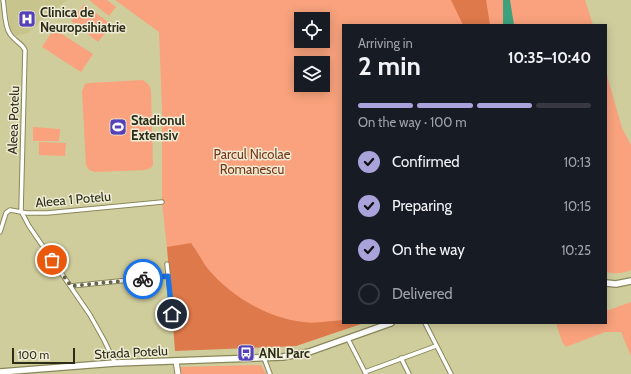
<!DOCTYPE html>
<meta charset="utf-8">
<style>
:root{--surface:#171b24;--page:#20242c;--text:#f1f3f6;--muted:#9ea1a6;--line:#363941;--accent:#aaa3db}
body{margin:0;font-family:Cabin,sans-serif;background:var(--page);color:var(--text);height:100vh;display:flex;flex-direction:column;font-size:15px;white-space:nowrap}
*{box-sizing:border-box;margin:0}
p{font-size:13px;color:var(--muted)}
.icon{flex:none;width:22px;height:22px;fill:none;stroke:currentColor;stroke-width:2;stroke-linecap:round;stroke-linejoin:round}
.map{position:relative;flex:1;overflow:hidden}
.panel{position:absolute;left:342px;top:24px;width:265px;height:300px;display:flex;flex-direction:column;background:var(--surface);border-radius:0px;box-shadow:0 2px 10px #0003}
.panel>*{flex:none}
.tools{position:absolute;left:294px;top:12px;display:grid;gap:8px}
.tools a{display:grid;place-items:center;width:36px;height:36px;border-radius:0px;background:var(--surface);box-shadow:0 2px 10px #0003;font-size:20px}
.scale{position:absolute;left:12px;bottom:10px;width:63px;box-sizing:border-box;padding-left:4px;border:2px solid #2d2c19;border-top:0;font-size:11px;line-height:14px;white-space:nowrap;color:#2d2c19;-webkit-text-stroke:3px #eeecd4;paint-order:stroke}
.pin{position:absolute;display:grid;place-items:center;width:34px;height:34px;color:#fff;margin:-17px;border:2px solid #fff;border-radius:50%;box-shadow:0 1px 4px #0007}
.courier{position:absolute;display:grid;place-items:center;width:40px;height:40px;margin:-20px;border:3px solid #1a73e8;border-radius:50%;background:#fff;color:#222;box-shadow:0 1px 5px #0007}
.summary em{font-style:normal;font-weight:700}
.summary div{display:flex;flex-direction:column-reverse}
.summary{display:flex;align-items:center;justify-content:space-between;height:68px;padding:0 16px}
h1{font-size:26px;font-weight:700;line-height:30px}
.bar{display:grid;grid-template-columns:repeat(4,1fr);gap:6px 4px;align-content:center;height:48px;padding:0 16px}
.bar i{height:5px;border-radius:3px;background:var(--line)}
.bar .selected{background:var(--accent)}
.bar p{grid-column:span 4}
ol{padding:0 16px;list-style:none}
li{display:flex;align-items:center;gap:12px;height:44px}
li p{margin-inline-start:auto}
li .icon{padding:4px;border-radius:50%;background:var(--accent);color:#111;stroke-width:4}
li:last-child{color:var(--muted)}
li i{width:22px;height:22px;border:2px solid var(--line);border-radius:50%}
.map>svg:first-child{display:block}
.built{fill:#c8c48d}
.green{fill:#f9a27d;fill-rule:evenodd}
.forest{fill:#de794b}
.water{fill:#3da27b}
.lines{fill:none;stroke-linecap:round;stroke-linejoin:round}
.street-casing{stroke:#8a875a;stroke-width:5.5}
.secondary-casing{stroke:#8a875a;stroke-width:7}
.primary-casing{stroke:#8a875a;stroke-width:8}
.street{stroke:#fff;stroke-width:3.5}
.secondary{stroke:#fff;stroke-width:5}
.primary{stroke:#fff;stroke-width:5.5}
.done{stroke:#666447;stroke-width:4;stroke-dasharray:0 7.2}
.route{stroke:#1a73e8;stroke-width:5}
.labels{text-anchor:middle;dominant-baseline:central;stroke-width:3;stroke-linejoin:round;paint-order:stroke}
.poi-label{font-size:13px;font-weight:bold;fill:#2d2c19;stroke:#eeecd4;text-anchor:start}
.street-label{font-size:13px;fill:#2d2c19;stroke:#eeecd4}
.park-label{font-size:13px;fill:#793718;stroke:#eeecd4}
</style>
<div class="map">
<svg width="631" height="374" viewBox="0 0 631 374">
<rect width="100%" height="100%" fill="#d0cd9d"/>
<path class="built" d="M6,0h61l-39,33 -12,3 -6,-8z"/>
<g class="green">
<path d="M89,0h18l9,7 -7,9z"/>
<path d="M115,0h470l8,25h-250v298h19l-66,23 -20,1 -106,-71 -8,-74v-93l-3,-77zM301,19h22v22h-22zM301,63h22v22h-22z"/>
<path d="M84,4l28,21 -14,17 -27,-21z"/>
<path d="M54,29l39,25 -12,18 -39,-25z"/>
<path d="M606,72l16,56 9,17v125c-9,4 -16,4 -25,2z"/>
<path d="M143,80l6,5 2,5 2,74 -1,3 -6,3 -51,2c-5,-1 -7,-3 -9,-7l-4,-74 3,-7 3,-1z"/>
<path d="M33,127l27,2 -1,12h-26z"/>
<path d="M39,142l27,1 -1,13 -26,-1z"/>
<path d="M631,302v54l-10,-24h-16l-39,15 -4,-5 -6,-19h50v-12z"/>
<path d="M261,365l5,9h-87v-7z"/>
</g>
<g class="forest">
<path d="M451,0h35l4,25h-27z"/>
<path d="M191,243c6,8 11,18 17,26 23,27 59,49 95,53 13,2 27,-1 40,-2v3h21l-68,23 -121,5 -8,-104z"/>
</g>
<path class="water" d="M503,0h7l4,25h-11z"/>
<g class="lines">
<g class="street-casing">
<g id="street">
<path d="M3,0c2,10 1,26 7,34 4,7 11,8 15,16l-4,161 8,15 61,89 14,25 11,23"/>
<path d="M0,232l6,-19 4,-3 17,3h20l115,-11"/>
<path d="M167,264l5,50"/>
<path d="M71,286l97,-10"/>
<path d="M425,323l26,51"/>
<path d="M348,339l18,35"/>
<path d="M264,358l6,16"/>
<path d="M401,358l8,16"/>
<path d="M365,372l71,-26"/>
</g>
</g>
<g class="secondary-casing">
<path id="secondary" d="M176,361l2,13"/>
</g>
<g class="primary-casing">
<g id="primary">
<path d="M606,283l10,1 15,-3"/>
<path d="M0,372l115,-9 168,-6 26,-5 82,-29"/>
</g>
</g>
<use href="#street" class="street"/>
<use href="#secondary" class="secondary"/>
<use href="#primary" class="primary"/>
</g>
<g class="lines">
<path class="done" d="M52,260l19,26 72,-7"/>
<path class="route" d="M143,279l25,-3 4,38"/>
</g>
<defs>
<g id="hospital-square" transform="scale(0.9)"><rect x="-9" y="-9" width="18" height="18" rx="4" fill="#5441b9" stroke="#eeecd4"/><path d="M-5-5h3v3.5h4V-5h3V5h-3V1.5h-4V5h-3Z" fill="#fff"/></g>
<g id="stadium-square" transform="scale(0.9)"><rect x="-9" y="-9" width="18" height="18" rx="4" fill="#5441b9" stroke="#eeecd4"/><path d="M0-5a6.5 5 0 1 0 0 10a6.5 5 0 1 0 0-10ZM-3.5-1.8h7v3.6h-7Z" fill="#fff"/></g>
<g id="bus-square" transform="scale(0.9)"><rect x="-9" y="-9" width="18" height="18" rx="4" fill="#5441b9" stroke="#eeecd4"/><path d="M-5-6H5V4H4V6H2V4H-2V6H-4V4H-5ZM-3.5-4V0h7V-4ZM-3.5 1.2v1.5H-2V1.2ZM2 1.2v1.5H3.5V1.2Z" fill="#fff"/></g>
</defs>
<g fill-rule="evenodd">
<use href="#hospital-square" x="27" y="19"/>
<use href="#stadium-square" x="118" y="127"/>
<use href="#bus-square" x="246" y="353"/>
</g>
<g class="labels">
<g class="poi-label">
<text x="40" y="12">Clinica de<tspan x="40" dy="15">Neuropsihiatrie</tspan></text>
<text x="131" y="120">Stadionul<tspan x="131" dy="15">Extensiv</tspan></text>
<text x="259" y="353">ANL Parc</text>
</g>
<g class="street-label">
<text transform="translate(13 120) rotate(-88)">Aleea Potelu</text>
<text transform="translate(73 199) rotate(-5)">Aleea 1 Potelu</text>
<text transform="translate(131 352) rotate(-3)">Strada Potelu</text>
</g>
<g class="park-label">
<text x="252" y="154">Parcul Nicolae<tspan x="252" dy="15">Romanescu</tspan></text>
</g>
</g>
</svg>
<div class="tools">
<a><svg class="icon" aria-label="locate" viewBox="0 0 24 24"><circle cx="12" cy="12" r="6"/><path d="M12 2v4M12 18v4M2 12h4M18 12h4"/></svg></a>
<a><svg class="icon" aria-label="layers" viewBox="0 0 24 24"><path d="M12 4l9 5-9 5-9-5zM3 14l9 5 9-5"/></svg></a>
</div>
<div class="scale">100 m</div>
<div class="pin" style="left:52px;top:260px;background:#ea580c"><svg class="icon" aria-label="bag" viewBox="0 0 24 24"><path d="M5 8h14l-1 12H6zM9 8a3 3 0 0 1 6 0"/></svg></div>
<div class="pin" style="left:172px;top:314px;background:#1f2937"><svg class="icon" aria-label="home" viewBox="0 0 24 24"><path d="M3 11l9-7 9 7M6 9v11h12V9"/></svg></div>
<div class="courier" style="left:143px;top:279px"><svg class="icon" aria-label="bike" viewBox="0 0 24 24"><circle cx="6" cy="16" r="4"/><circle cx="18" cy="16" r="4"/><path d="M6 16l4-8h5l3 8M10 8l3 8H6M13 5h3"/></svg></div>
<section class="panel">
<div class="summary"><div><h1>2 min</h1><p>Arriving in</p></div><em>10:35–10:40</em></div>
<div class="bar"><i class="selected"></i><i class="selected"></i><i class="selected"></i><i></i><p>On the way · 100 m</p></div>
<ol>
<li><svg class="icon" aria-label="check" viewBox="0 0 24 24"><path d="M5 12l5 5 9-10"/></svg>Confirmed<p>10:13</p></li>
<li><svg class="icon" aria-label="check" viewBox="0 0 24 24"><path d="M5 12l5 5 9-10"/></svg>Preparing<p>10:15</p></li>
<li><svg class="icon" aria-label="check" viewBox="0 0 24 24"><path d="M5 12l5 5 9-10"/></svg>On the way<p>10:25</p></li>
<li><i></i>Delivered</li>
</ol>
</section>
</div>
